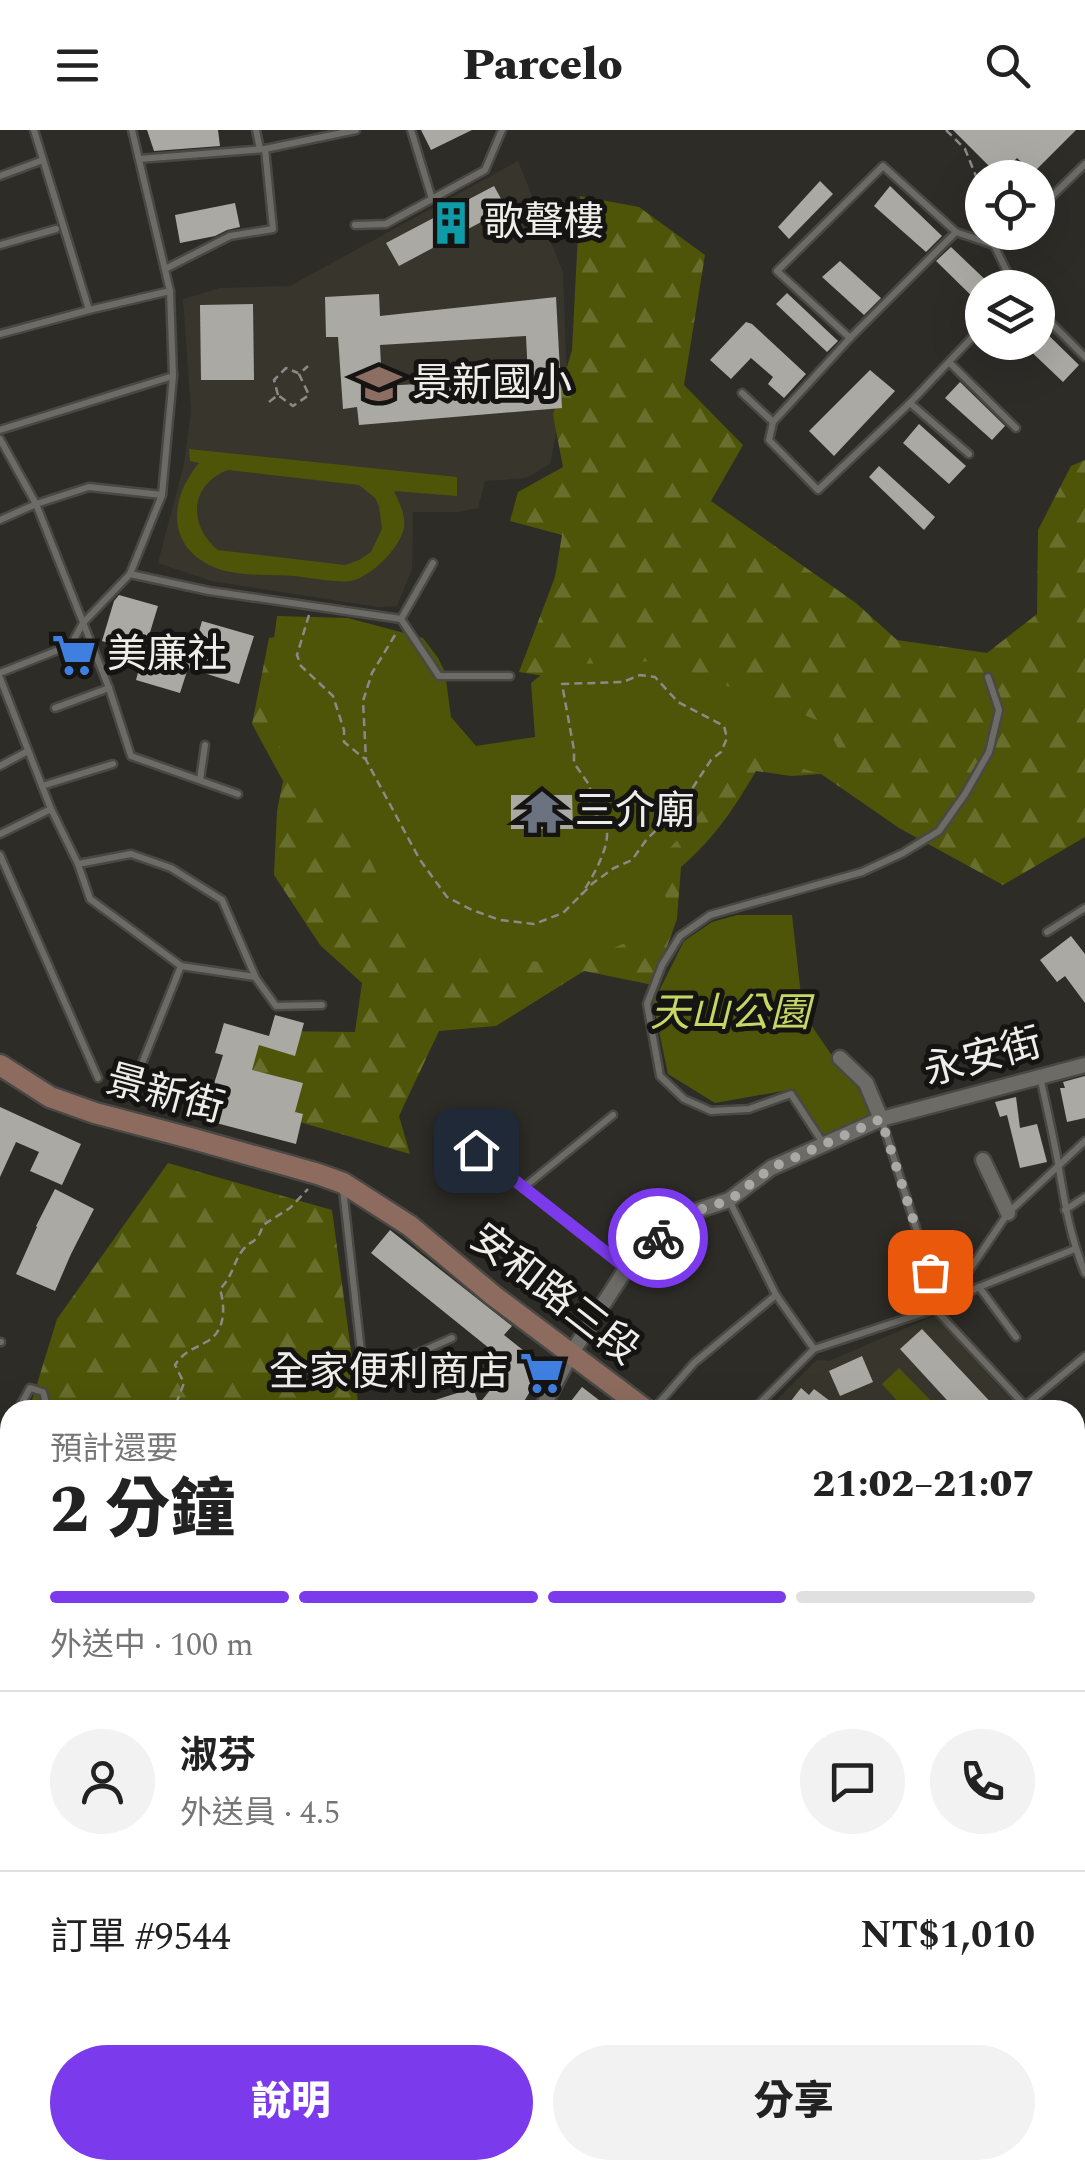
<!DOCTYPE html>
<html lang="zh-TW">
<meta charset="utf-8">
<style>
:root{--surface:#fff;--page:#f2f2f2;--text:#222;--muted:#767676;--line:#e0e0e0;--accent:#7c3aed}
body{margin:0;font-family:Spectral,"Noto Sans TC",serif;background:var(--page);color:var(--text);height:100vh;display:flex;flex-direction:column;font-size:38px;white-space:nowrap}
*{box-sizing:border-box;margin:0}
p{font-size:32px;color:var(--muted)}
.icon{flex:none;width:55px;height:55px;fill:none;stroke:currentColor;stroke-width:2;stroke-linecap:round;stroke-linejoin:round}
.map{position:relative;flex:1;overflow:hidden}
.drawer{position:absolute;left:0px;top:1270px;width:1085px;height:780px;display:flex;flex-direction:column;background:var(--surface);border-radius:30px 30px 0 0;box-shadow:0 10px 40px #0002}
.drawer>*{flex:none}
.controls{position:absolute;left:965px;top:30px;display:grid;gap:20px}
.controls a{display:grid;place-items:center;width:90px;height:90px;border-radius:50%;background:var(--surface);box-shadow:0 10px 40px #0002;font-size:50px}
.pin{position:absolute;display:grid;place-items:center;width:85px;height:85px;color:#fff;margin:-42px;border-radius:20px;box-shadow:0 5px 15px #0006}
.courier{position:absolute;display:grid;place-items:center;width:100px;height:100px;margin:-50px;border:8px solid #7c3aed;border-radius:50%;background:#fff;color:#222;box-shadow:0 2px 12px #0007}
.headline em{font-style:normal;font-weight:800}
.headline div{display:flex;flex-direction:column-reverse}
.headline{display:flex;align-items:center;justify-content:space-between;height:170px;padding:0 50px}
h1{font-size:65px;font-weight:800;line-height:75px}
.bar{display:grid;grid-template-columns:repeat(4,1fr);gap:15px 10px;align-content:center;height:120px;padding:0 50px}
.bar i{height:12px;border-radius:8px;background:var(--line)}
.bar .on{background:var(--accent)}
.bar p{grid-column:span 4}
.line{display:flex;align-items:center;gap:25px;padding:0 50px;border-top:2px solid var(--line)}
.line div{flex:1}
.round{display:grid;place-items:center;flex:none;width:105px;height:105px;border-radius:52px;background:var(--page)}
.button{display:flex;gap:20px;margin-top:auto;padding:20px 50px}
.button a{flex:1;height:115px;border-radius:60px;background:var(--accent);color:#fff;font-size:40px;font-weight:800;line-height:115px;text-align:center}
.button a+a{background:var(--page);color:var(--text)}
header{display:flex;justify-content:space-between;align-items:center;height:130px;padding:0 50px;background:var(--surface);font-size:45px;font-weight:800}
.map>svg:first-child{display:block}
.built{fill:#38362c}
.forest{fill:url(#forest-firs)}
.park{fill:#4e5508;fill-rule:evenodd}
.building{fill:#aaa9a3;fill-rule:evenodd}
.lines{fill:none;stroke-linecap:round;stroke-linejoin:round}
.lane-casing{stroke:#494844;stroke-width:11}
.street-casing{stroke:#494844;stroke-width:19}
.secondary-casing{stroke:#494844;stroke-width:25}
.path{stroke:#8b8a86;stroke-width:2.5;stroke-dasharray:8 5;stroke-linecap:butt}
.lane{stroke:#6c6b65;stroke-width:6}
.street{stroke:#6c6b65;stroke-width:14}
.secondary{stroke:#8d6c5f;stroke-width:20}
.tram{stroke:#c5c4c0;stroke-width:2.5}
.done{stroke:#aaa9a5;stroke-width:10;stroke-dasharray:0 18}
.route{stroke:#7c3aed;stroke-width:12}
.labels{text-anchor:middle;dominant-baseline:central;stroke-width:10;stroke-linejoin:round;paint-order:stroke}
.poi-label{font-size:40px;fill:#edede9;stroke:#151412;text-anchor:start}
.park-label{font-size:40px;font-style:italic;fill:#c8d664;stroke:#151412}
.street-label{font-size:40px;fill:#edede9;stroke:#151412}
</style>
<header><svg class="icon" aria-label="menu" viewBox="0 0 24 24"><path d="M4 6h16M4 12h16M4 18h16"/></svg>Parcelo<svg class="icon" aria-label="search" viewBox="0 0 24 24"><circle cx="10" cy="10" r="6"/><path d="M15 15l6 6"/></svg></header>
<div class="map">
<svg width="1085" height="2050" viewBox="0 0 1085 2050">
<defs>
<pattern id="forest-firs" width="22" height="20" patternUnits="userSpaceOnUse" patternTransform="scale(2.5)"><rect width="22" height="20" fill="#4e5508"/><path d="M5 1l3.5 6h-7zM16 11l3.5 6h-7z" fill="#686e2c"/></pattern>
</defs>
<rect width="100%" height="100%" fill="#2d2c27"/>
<g class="built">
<path d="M518,31l45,111 3,86 8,51 -15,10 -9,45 -24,14 -41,3 -7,27 -22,4h-43l-1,57 -15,37 -19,1 -167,-26 -53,-18 26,-99 7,-53 -8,-112 37,-11 70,-2z"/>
<path d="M934,1186l86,94h-253l50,-50 12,1z"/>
<path d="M1075,1341l10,11v161l-10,3z"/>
</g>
<g class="forest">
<path d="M580,66l59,11 66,48 -21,130 59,60 -32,56 145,102 41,37 90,13 50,-39 1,-84 33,-64 14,-6v377l-82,48 -104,-57 -78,-54 -30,2 -35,-5c-21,36 -42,68 -75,96l-4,52 -24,66 -69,-14 -88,55 -57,5 -40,85 11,38 -183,-53 13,-43 35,-27 80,1 7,-49 -42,-38 -46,-70 3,-64 6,-30 -31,-57 17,-86 61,-11 157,181 107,-124 -75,-12 36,-95 7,-42 -52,-14 8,-29 45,-25 -10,-52 19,-65z"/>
<path d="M168,1033l164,47 27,200h-330l28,-91z"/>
<path d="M10,1604v436h476l30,10h-516v-434z"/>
</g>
<g class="park">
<path d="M189,319l268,28v19l-63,-5c5,11 12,24 10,37 -4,20 -33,49 -53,53 -11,2 -42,-3 -55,-5 -20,-1 -59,0 -77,-7 -52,-18 -52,-68 -20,-106l-9,-2zM228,340l131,15 16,13 4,8 3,23 -11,23 -12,8 -14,5 -127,-15c-30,-24 -29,-65 10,-80z"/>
<path d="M277,486l71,2 75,20 15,20 7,14 6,45 25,29 59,-9 -4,-54 20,-16 29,-3 81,-3 164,62 26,51h-30l-77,-22 -56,77 -28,29 6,43 -2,25 -92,40 -105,-13 -57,-11 -47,-97 -47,-39 -19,-23 -33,-69z"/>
<path d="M737,785h55l11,98 32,47 23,17 14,41 -47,19 -31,-48 -79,14 -47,-29 -15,-71 31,-62 28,-19z"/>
<path d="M899,1238l41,42h-65l24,-7 -17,-19z"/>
<path d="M1075,1633l10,18v153h-10z"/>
</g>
<g class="building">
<path d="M147,0h71l2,16 -66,5z"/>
<path d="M421,0h51l-41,20z"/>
<path d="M953,0h123l-43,43 -16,-15 -18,18z"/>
<path d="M820,51l13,13 -44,45 -11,-12z"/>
<path d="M494,56l16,29 -21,11 -4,-6 -86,46 -13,-23z"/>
<path d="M890,56l52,50 -16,16 -52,-46z"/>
<path d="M235,73l5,24 -13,3 -12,6 -35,7 -5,-28z"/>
<path d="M951,117l43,41h-12v18l-46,-45z"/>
<path d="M840,131l41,37 -17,17 -42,-38z"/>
<path d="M787,163l51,48 -11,11 -51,-48z"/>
<path d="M379,164l1,22 176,-19 6,111 -203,17 -2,-18 -14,2 -5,-72h-12l-1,-40zM526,206l2,42 -146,8 -2,-41z"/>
<path d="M253,174l1,76h-53l-1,-75z"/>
<path d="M746,192l6,2 54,50 -22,24 -16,-14 5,-7 -22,-19 -20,21 -21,-19z"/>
<path d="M1038,195l41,40 -16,17 -42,-40h17z"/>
<path d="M870,240l25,21 -61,65 -25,-25z"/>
<path d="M960,252l45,44 -13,14 -47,-42z"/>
<path d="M919,294l47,42 -17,18 -46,-41z"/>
<path d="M879,336l56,51 -11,13 -55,-53z"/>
<path d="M119,465l39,11 -10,33 45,13 9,-31 52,15 -15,48 -51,-16 -8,25 -44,-13 7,-26 -41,-13 12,-40z"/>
<path d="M511,665h61l1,34h-62z"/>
<path d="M1071,806l14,18v49l-20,-27 -8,6 -17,-22z"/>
<path d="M275,885l29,8 -9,33 -36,-11 -7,25 51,13 -8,29 8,2 -7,30 -110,-29 9,-30 17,5 11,-35 -8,-2 9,-30 45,13z"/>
<path d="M1085,946v42l-18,4 -7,-34h5l-2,-6z"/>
<path d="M1016,967l4,31 17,-4 10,38 -27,6 -13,-53 -7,2 -5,-15z"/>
<path d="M0,977l81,37 -19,41 -32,-14 9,-19 -23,-10 -16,35z"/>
<path d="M55,1059l39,20 -23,45 -16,37 -39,-17 21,-47 -1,-1z"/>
<path d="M390,1100l122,96 -8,9 33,26 5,10 -23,39h-106v-3l60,-19 6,16 31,-39 -139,-112z"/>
<path d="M945,1102l16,11 -24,27 -7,-20z"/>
<path d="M922,1199l76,81h-42l-56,-61z"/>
<path d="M862,1226l11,26 -33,14 -11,-25z"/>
<path d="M582,1257l30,23h-48z"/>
<path d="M801,1258l8,7 5,-6 28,21h-58z"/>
</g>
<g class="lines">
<g class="lane-casing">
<g id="lane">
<path d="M34,0l55,180"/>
<path d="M256,0l4,19"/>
<path d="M411,0l21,69"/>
<path d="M139,29l126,-10 91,-19"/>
<path d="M0,46l43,-16"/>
<path d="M1038,80l47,-46"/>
<path d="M355,95l31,-1 99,-54 17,-40"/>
<path d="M1010,102l-16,13 21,43"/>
<path d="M0,115l56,-16"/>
<path d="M165,139l65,-33 43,-7 -8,-80"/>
<path d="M1038,180l47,47"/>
<path d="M982,197l-72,76 -92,87 -49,-50 4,-18 77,-84 106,-106 38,13"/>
<path d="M0,204l89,-24 81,-19"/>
<path d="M850,208l-73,-67 106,-105 73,66"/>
<path d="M950,233l66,65"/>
<path d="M742,263l31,29"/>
<path d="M910,273l59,51"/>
<path d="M0,300l173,-54"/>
<path d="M0,309l36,65 73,184 22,68 107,38"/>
<path d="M0,390l36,-16 53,-17 73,8"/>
<path d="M130,444l79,17 192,28"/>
<path d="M401,489l38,57h71"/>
<path d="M401,489l32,-56"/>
<path d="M0,543l71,-28 12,-22 47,-49 32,-79 11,-119 -3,-85 -38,-161"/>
<path d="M0,548l51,131 27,55 12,35 91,67 74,11 21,29 46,-1"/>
<path d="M55,578l54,-20"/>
<path d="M0,636l28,-15"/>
<path d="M200,650l5,-35"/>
<path d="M42,656l71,-22"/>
<path d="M0,704l51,-25"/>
<path d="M0,725l98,223"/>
<path d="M78,734l53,-10 40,14 51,32 33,76"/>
<path d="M1047,802l38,-24"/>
<path d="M1040,946c6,29 13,58 18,87 7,40 11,71 27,110"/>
<path d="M133,956l48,-120"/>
<path d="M882,991l48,151 16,32"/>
<path d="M823,1013l-32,-49 -42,15 -38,2 -27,-12 -24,-23 -13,-72 15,-39 18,-29 30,-21 152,-43 41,-19 36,-22 26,-37 24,-42 10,-42 -11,-33"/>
<path d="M476,1020l149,118"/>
<path d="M523,1058l90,-73"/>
<path d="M343,1059l19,172 14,11 76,-34"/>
<path d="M730,1072l46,93 38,54"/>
<path d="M1065,1080l20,-13"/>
<path d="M979,1157l37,50"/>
<path d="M947,1173l61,-90 77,-72"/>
<path d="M935,1179l94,101"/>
<path d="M0,1212h1"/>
<path d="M1025,1276l60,-50"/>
<path d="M18,1280l12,-22 13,4 5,18"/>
<path d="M653,1280l41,-47 82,-68"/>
<path d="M753,1280l61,-61 121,-40 44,-22 96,-38"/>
<path d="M1075,1330l10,11"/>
<path d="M0,1361l5,-35 5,-18"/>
<path d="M1075,1894l10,1"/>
<path d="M1075,1998l10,-14"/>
<path d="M1075,2028h10"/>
<path d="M1037,2050l7,-10"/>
</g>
</g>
<g class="street-casing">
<g id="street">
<path d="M840,928l26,25 15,36"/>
<path d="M983,1030l25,53"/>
<path d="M541,1280l30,-56 55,-85 55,-53 48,-16 42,-32 110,-49 204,-54"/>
<path d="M1075,1538l10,-2"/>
<path d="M1075,1846h10"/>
</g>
</g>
<g class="secondary-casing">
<g id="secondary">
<path d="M0,935l50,32 45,16 95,25 128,36 25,9 67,43 84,70 152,114"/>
<path d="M923,2040l1,10"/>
<path d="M944,2040l1,10"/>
</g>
</g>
<g class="path">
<path d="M946,0l19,19 17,42"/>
<path d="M278,265l-4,-15 12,-12 12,5"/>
<path d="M269,272l9,-7 15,11 16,-11 -10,-21 9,-8"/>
<path d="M309,485l-12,40 4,11 32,30 11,34v12l21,17"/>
<path d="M395,505l-23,38 -9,28 3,59 54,100 27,37 25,13 28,10 34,4 29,-11 30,-30 21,-15 18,-8 15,-21 33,-32 31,-47 10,-8 6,-14 -3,-12 -46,-24 -23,-25 -15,-2 -17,7 -61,2 12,66v13l16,23v24c6,5 13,10 16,17 6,18 -15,53 -25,68"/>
<path d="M165,1280l11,-6 8,-21 -9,-18c9,-14 19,-16 33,-24 18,-11 17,-35 12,-52 13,-13 13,-26 22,-38 10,-13 15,-6 21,-26l27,-17 18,-19"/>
<path d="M1075,1670l10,1"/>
<path d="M0,1726l10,-8"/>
<path d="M1075,1741l10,-1"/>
<path d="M1075,1766l10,9"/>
</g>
<use href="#lane" class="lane"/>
<use href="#street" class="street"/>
<use href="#secondary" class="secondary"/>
<g class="tram">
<path d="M1075,1826l10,-1"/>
<path d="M938,2040l1,10"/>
</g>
</g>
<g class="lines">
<path class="done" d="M658,1108l23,-22 49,-16 41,-32 110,-49 49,153"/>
<path class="route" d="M476,1020l150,118 32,-30"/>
</g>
<defs>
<g id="building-bare" transform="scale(3.45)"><path d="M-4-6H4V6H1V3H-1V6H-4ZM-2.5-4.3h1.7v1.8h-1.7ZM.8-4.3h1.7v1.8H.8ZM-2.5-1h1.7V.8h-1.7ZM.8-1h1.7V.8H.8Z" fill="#0f9aa8" stroke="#151412" stroke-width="2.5" paint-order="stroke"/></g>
<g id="school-bare" transform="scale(3.45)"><path d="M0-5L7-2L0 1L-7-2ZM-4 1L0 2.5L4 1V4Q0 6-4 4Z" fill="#8d6e63" stroke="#151412" stroke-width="2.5" paint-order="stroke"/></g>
<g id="supermarket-bare" transform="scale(3.45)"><path d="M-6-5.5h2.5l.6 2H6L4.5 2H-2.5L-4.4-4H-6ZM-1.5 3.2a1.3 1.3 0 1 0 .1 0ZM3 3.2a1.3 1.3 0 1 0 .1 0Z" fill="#3f7fe0" stroke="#151412" stroke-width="2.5" paint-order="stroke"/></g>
<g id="temple-bare" transform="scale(3.45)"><path d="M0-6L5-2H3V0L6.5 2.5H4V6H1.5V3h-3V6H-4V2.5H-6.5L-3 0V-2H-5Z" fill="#6b7280" stroke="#151412" stroke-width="2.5" paint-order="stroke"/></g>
</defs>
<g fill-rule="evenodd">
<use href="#building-bare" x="451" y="93"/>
<use href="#school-bare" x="379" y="254"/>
<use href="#supermarket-bare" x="74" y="525"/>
<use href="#temple-bare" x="542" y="682"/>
<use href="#supermarket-bare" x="542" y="1243"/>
</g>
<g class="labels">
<g class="poi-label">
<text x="484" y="93">歌聲樓</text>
<text x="412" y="254">景新國小</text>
<text x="107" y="525">美廉社</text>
<text x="575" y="682">三介廟</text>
<text x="509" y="1243" text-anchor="end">全家便利商店</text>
</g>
<g class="park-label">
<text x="730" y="884">天山公園</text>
</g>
<g class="street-label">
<text transform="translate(983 928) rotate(-15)">永安街</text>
<text transform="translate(165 965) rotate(15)">景新街</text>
<text transform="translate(554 1165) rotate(38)">安和路三段</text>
</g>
</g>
</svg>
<div class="controls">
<a><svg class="icon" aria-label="locate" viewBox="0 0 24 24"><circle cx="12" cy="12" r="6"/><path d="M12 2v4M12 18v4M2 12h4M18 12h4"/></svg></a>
<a><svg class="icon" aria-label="layers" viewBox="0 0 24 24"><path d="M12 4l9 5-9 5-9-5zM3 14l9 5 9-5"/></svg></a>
</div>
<div class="pin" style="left:930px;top:1142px;background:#ea580c"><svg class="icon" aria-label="bag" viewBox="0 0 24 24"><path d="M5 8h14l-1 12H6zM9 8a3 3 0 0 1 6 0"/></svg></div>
<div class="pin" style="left:476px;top:1020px;background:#1f2937"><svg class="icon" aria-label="home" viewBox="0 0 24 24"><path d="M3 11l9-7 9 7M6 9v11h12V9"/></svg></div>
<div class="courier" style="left:658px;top:1108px"><svg class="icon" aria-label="bike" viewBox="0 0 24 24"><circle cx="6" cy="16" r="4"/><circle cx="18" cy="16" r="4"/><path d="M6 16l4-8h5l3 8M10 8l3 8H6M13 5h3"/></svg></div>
<section class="drawer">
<div class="headline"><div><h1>2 分鐘</h1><p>預計還要</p></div><em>21:02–21:07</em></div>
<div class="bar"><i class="on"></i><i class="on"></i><i class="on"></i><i></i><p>外送中 · 100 m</p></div>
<div class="line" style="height:180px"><a class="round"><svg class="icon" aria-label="person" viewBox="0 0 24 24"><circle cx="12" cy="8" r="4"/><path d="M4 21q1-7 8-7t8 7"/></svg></a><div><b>淑芬</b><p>外送員 · 4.5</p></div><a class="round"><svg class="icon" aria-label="chat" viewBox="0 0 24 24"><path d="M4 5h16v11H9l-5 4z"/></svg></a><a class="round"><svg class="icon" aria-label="phone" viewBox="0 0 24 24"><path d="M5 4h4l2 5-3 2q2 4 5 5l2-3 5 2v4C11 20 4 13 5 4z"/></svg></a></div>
<div class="line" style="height:130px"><div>訂單 #9544</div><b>NT$1,010</b></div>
<div class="button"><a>說明</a><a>分享</a></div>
</section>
</div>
